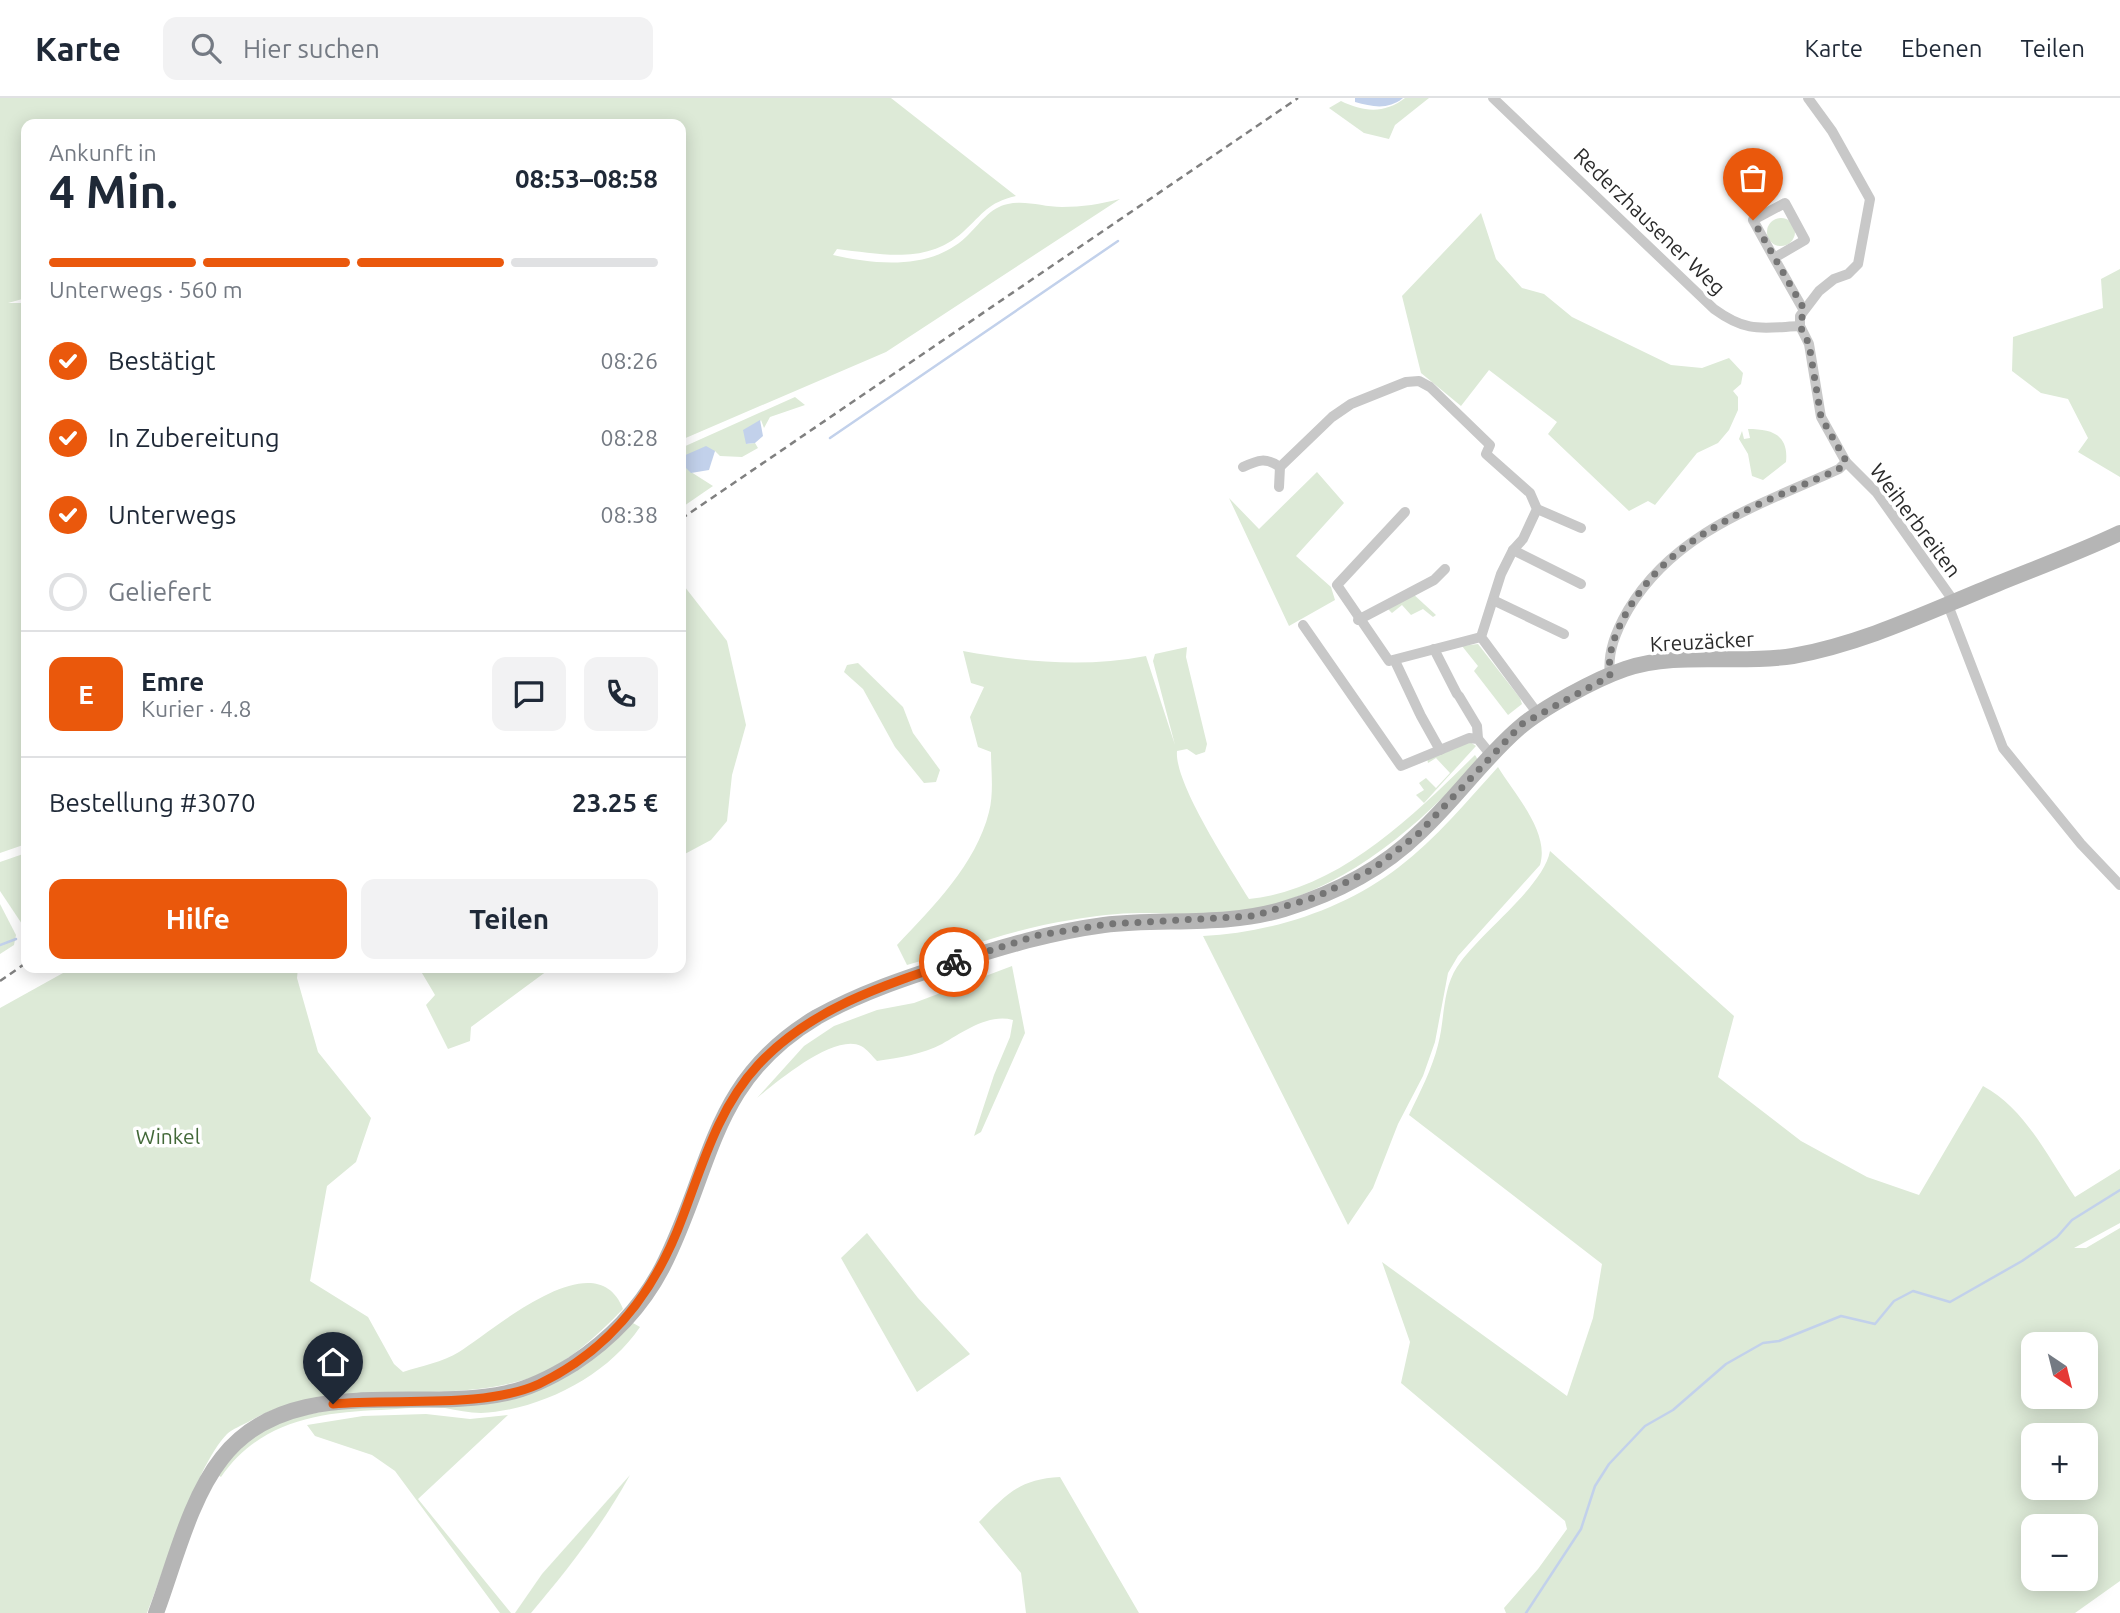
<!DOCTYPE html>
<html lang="de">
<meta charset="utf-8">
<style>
:root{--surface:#fff;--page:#f2f2f3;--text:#1f2937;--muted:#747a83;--line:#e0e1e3;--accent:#ea580c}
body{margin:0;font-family:Ubuntu,sans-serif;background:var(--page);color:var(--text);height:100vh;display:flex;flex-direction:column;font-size:26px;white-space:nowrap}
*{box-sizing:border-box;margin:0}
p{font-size:23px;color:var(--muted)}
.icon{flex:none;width:38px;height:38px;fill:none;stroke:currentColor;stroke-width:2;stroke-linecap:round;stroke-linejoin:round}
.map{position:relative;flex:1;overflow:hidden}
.drawer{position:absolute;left:21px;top:21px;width:665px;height:854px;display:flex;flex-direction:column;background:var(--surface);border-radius:14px;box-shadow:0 4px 18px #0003}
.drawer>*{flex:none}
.needle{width:46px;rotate:145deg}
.fabs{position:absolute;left:2021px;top:1234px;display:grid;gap:14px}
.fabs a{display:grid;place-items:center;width:77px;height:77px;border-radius:14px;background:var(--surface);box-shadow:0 4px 18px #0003;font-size:35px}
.pin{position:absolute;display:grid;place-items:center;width:60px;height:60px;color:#fff;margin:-72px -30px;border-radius:50% 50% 50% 0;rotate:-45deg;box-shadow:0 0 7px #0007}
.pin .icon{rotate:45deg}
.courier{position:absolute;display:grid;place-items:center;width:70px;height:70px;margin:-35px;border:5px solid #ea580c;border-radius:50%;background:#fff;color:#222;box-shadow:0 2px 9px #0007}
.head em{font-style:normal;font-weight:700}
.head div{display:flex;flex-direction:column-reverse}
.head{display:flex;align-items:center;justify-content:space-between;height:119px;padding:0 28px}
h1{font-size:46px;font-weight:700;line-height:52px}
.bar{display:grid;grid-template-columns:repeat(4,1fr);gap:10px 7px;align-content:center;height:84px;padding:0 28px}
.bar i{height:9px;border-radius:5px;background:var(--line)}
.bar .current{background:var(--accent)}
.bar p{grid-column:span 4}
.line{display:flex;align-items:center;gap:18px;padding:0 28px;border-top:2px solid var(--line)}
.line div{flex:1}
.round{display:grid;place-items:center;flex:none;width:74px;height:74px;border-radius:14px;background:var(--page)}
ol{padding:0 28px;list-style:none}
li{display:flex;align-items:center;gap:21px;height:77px}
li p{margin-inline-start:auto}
li .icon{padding:7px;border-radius:50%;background:var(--accent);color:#fff;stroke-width:4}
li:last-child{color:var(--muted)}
li i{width:38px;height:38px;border:4px solid var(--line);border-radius:50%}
.cta{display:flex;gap:14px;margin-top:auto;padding:14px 28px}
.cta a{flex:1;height:80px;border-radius:14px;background:var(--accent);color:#fff;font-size:28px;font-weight:700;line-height:80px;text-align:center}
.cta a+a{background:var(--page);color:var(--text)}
header{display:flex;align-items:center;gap:42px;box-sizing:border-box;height:98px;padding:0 35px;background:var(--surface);border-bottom:2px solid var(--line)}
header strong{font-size:33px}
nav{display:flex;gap:38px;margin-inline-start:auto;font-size:24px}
.search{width:490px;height:63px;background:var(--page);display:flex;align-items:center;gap:18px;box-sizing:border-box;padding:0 24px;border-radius:14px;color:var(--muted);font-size:26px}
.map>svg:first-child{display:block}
.green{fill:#ddead7;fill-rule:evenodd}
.water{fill:#c2d1eb}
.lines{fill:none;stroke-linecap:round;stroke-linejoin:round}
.stream{stroke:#c2d1eb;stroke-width:2.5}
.street{stroke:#c8c8c8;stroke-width:10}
.secondary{stroke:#b5b5b5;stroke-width:16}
.rail{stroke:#808080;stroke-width:2.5;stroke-dasharray:7 5;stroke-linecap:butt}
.done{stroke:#757575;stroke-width:7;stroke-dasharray:0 12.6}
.route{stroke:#ea580c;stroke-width:9}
.labels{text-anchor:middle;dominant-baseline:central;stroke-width:7;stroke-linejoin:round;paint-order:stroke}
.street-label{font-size:21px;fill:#2b2b2b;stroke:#fff}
.park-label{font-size:21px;fill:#426838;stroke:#fff}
</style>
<header>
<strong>Karte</strong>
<div class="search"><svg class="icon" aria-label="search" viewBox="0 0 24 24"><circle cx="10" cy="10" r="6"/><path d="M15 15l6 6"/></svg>Hier suchen</div>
<nav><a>Karte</a><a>Ebenen</a><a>Teilen</a></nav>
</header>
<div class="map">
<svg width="2120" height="1515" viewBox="0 0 2120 1515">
<rect width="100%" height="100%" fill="#fff"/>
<g class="green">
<path d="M0,0h891l125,98c-29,7 -32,17 -53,36 -36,33 -82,22 -126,17l-4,6c44,10 98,15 133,-18 13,-12 24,-30 42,-33 18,-4 35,3 54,3 20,0 39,-3 58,-8l-234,153 -205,88v-316h-655v174l-18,5h18v541l-26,9z"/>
<path d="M1405,0h24l-34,27 -6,14 -25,-6 -35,-25 12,-7c22,11 44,13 64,-3z"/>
<path d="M1481,115l15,46 26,29 22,6 28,23 99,48 31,3 27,-10 14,15 -2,11 -8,7 5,6v13l-9,20 -11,13 -21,10 -42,52 -7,-4 -19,10 -81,-77 9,-12 -68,-52 -28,36 -40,-33 -19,-77z"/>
<circle cx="1781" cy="134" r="14"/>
<path d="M2120,171v208l-42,-25 10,-14 -20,-39 -27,-6 -29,-22 1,-34 90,-29 -2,-29z"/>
<path d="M795,299l10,8 -35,12 -6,11 -3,-8 -15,24 9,-1 3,5 -16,9 -22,-1 -5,-5 -24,21 22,14 -32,22v-60z"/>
<path d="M1748,331c23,0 41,5 38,33l-23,18 -11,-4 -4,-22 -9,-15 3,-8 2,8 6,-1z"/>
<path d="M1317,374l27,31 -48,53 35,31 4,13 -46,26 -60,-128 30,31z"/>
<path d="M681,484l46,59 19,84 -14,50 -5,46 -16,19 -30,16z"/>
<path d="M1412,495l24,22 -3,2 -10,-8 -12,6 -9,-10 -10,8 -6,-6z"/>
<path d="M1478,546l42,54 2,6 -14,11 -34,-44 4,-5 -16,-20z"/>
<path d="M1187,549l-1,10 21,87 -2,8 -9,3 -9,-6 -10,2c-3,32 54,118 72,148 90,-9 165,-84 226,-144l3,5c-69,78 -154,147 -263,155 -25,1 -50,-2 -75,-2 -22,0 -46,3 -69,7 -55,8 -110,29 -164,45l-10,-20c36,-38 79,-81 92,-133 5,-19 2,-42 2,-60l-13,-5 -8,-30 14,-30 -13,-4 -8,-32c60,11 122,17 183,5l29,89 -22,-84 2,-7z"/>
<path d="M858,565l45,44 10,26 27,37 -4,12 -12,1 -29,-36 -32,-58 -19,-17 3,-7z"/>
<path d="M1470,644l6,4 -52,57 -8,-8 8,-5 -5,-7 7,-5 10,10 14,-15 -14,-15 -8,5 -1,-5z"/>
<path d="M1498,669c17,28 52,65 42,98l-82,91 -10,17 -13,69 -12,34 -25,48 -25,64 -25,37 -145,-289c68,-3 142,-27 196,-69 37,-28 68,-66 99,-100z"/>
<path d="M1550,753l184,165 -16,61 83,64 66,36 52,18 64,-109c43,23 65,72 92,111l45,-28v54l-46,25h12l34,-20v353l-45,32h-569l-2,-5 34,-39 29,-40 -2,-8 -164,-138 9,-41 -28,-80 185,134 26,-78 9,-54 -193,-149c11,-23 23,-46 29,-70 7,-26 4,-55 19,-78 22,-34 86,-79 93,-116zM2086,1246v52h-52v-52zM2034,1337h52v53h-52zM2034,1428h52v52h-52z"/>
<path d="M26,755v69l-4,2 -22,-33v-29z"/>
<path d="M0,806l16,31 -2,10 -14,9z"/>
<path d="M1012,868l13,67 -44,99 -7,4 20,-61 16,-38 3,-17c-25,-7 -51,13 -71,24 -19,10 -44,14 -65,17 -5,-5 -10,-12 -16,-15 -27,-13 -84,36 -104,52l47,-52 30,-20 43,-16 37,-7z"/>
<path d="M72,870h226l-1,10 21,74 53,66 -15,44 -29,24 -17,95 58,36 26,47 9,8c18,-6 40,-10 56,-20 35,-22 137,-113 164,-43 -26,27 -57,56 -93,69 -91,30 -196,-5 -280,43 -7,4 -18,8 -23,13 -31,32 -62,134 -80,179h-147v-605z"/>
<path d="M419,870h132l-80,59 -1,14 -22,8 -22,-44 9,-10z"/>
<path d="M867,1135l51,65 52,56 -53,38 -76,-134z"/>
<path d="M633,1225l7,4c-33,49 -99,83 -159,86 -12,0 -24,-3 -36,-5 -21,-2 -43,1 -64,2 -63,2 -122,12 -160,67l-5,-3 28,-31 37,-23 54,-11 175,-11z"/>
<path d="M426,1316l44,5 38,-4 -90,84 93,114h-11l-105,-142 -23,-16 -57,-19 -8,-11 56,-9z"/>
<path d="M630,1377c-28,51 -62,94 -99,138h-16l27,-39z"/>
<path d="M1060,1379l79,136h-113l-5,-40 -42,-51c27,-27 40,-43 81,-45z"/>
</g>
<g class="water">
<path d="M1355,0h48c-15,12 -30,9 -48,4z"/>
<path d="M760,322l3,16 -8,7 -9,1 -3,-14z"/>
<path d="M706,348l9,5 -6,19 -18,3 -7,-7 -3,-9z"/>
</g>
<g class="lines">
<g class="stream">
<path d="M830,340l288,-197"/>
<path d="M24,837l2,-1"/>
<path d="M0,847l16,-6"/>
<path d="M1526,1515l55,-84 14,-43 14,-22 36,-38 28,-16 53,-46 37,-21 16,-2 62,-25 34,8 19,-23 19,-10 37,11 72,-41 35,-24 15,-17 48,-30"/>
</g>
<g class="street">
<path d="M1493,0l221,211c33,24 47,19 86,17"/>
<path d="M1808,0l24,33 38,68 -12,65 -10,10 -14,5 -15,12 -19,25v10l9,18 12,73 25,45 31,31 78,110"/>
<path d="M1774,160l-21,-38 32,-17 20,37 -31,18 29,51"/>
<path d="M1243,369c15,-7 23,-10 37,0"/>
<path d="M1279,389l1,-20 52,-50 19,-13 55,-22 13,-1 11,6 60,58 -4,9 44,39 7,16 -14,30 -10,11 -12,24 -20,63 57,77"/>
<path d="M1537,411l44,19"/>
<path d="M1405,414l-68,73 52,76 92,-24"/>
<path d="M1513,452l68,34"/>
<path d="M1495,503l69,33"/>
<path d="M1948,507l55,143 78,96 39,41"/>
<path d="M1358,522l76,-40 11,-11"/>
<path d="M1303,527l98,141 68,-28 9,1 13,16"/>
<path d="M1434,551l23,45"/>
<path d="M1395,563l25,53"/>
<path d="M1610,578c-3,-24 6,-45 18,-66 47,-79 132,-105 211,-141l7,-7"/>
<path d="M1459,598l18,30 1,13"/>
<path d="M1421,618l19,34"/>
</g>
<path class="secondary" d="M156,1515c18,-48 34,-115 66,-155 66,-86 194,-45 285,-65 24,-5 45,-16 66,-29 38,-25 68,-56 89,-96 51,-99 47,-187 155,-251 43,-24 88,-39 135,-54 50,-16 99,-31 152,-38 59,-7 121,2 180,-16 49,-15 98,-40 135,-76 36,-33 64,-74 100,-105 23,-20 77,-49 106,-59 53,-18 113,-4 168,-13 72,-13 137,-45 204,-72 42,-17 83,-32 123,-51"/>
<g class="rail">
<path d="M681,421l617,-421"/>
<path d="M0,883l26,-18"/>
</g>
</g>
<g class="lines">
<path class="done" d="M954,864l85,-27 70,-11 144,-8 63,-19 57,-28 45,-35 104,-110 88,-48c-3,-24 6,-45 18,-66 46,-79 132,-105 211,-141l7,-8 -25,-44 -12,-73 -9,-18 4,-17 -51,-89"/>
<path class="route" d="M333,1306c61,-6 151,5 206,-20 73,-35 117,-94 144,-168 20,-53 36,-109 75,-151 52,-56 125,-80 196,-103"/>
</g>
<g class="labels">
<g class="street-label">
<text transform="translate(1650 123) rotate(44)">Rederzhausener Weg</text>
<text transform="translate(1916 422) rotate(53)">Weiherbreiten</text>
<text transform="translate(1702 543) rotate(-3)">Kreuzäcker</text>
</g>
<g class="park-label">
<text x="168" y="1038">Winkel</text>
</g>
</g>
</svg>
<div class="fabs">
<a><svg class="needle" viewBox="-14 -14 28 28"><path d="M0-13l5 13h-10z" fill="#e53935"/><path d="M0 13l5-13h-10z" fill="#747a83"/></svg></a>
<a>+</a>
<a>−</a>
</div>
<div class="pin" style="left:1753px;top:122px;background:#ea580c"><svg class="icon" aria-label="bag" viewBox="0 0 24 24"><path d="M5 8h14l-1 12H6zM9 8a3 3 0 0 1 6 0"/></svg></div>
<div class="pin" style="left:333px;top:1306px;background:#1f2937"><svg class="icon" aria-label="home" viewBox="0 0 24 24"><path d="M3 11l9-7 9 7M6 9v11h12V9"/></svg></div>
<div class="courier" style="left:954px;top:864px"><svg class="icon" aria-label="bike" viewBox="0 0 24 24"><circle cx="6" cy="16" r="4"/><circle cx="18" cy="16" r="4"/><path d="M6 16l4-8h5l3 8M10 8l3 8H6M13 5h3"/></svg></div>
<section class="drawer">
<div class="head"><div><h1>4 Min.</h1><p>Ankunft in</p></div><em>08:53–08:58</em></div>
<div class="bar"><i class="current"></i><i class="current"></i><i class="current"></i><i></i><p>Unterwegs · 560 m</p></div>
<ol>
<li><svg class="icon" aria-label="check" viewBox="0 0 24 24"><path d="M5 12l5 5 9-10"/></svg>Bestätigt<p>08:26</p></li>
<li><svg class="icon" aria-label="check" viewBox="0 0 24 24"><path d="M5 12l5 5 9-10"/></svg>In Zubereitung<p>08:28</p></li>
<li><svg class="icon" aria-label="check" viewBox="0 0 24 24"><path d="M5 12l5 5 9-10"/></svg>Unterwegs<p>08:38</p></li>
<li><i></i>Geliefert</li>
</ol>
<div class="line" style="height:126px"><b class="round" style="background:var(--accent);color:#fff">E</b><div><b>Emre</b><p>Kurier · 4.8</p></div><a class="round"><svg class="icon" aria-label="chat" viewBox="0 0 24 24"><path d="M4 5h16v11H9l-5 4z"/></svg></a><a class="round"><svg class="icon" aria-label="phone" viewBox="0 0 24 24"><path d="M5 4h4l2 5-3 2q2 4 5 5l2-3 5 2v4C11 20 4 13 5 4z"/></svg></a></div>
<div class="line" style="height:91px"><div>Bestellung #3070</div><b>23.25 €</b></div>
<div class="cta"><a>Hilfe</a><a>Teilen</a></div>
</section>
</div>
